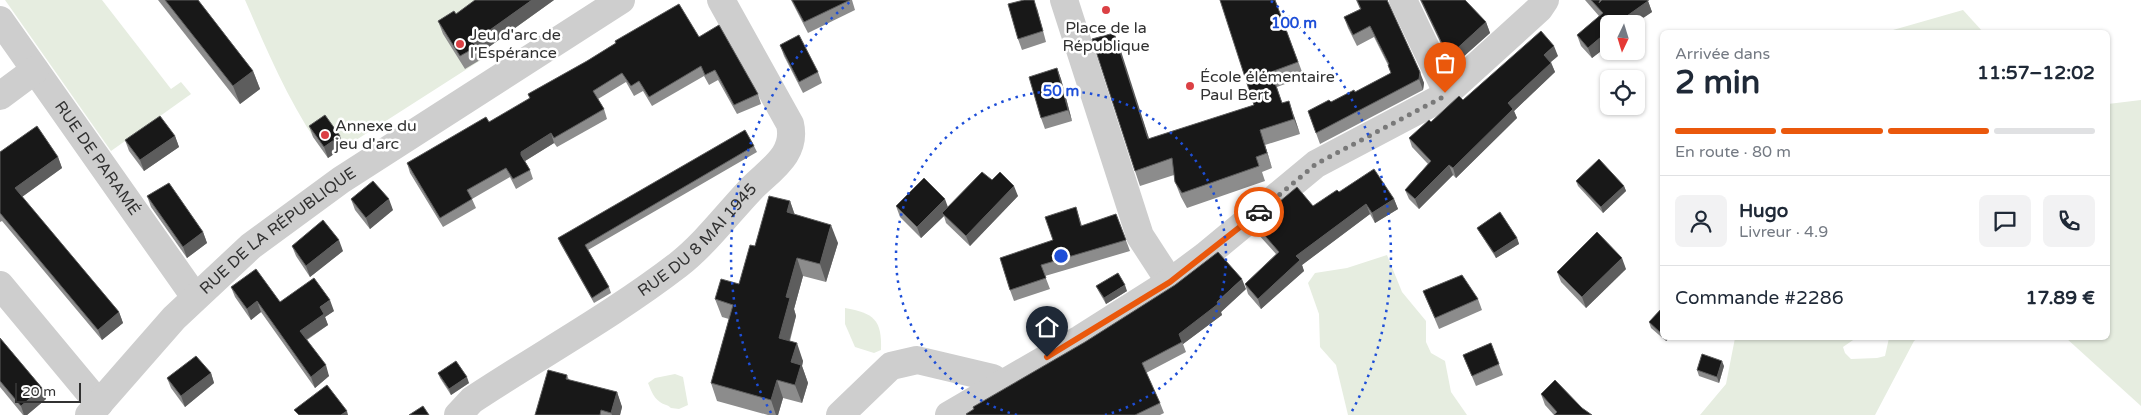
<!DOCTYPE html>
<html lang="fr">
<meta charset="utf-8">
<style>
:root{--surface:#fff;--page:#f2f2f3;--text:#1f2937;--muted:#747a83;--line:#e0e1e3;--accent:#ea580c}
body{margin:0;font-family:"Varela Round",sans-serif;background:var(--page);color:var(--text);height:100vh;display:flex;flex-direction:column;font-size:19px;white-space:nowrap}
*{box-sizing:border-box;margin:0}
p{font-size:16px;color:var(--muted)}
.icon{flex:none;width:28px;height:28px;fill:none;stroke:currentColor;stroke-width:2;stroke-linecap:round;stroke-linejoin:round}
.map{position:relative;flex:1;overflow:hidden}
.details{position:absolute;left:1660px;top:30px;width:450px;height:310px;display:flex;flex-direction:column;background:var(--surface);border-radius:8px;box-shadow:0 1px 4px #0004}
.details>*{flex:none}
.needle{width:32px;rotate:184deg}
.tools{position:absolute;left:1600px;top:15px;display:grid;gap:10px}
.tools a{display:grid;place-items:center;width:45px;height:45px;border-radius:8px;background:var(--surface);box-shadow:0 1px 4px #0004;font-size:25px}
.scale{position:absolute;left:15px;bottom:12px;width:66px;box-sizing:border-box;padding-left:5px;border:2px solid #313131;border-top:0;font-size:14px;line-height:18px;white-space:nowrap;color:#313131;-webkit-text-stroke:4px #fff;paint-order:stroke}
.pin{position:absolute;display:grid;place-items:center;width:42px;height:42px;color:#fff;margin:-51px -21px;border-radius:50% 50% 50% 0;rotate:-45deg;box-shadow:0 0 5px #0007}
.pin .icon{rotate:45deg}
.courier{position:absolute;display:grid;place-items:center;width:50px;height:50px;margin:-25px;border:4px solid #ea580c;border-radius:50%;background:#fff;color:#222;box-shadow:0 1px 6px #0007}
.overview em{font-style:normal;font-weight:700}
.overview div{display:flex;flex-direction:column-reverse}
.overview{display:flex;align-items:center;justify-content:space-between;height:85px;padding:0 15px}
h1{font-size:32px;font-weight:700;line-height:38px}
.bar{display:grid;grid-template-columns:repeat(4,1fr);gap:8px 5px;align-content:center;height:60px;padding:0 15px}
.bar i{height:6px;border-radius:4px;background:var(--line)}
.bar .on{background:var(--accent)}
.bar p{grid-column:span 4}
.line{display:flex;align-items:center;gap:12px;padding:0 15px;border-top:1px solid var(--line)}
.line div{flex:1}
.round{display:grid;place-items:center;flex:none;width:52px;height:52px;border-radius:8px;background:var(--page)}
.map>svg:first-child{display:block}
.green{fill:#e6ede0}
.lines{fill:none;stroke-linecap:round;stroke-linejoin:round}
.minor{stroke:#cecece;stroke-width:28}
.wall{fill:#8c8c8c}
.shaded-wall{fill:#5d5d5d}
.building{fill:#181818;stroke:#5d5d5d}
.done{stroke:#797979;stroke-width:5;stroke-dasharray:0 9}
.route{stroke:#ea580c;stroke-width:6}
.ring{fill:none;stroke:#1d4ed8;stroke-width:2.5;stroke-dasharray:2.5 5}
.poi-dot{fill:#db4044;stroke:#fff;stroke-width:2}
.labels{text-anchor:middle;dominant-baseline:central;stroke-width:5;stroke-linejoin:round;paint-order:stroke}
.poi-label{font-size:16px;fill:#313131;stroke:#fff;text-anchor:start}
.street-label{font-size:16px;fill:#313131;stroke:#fff}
.centre{fill:#1d4ed8;stroke:#fff;stroke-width:2.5}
.ring-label{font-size:15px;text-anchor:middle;font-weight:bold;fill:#1d4ed8;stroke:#fff;stroke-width:5;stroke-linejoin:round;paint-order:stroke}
</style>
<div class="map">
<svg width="2141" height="415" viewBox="0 0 2141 415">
<rect width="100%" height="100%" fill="#fff"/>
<g class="green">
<path d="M5,0h97l69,89 10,-7 10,12 -80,57z"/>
<path d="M245,0h309l-76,55 3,5 -153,98c-36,-48 -59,-103 -83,-158z"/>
<path d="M1963,10l20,22h-97z"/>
<path d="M2141,100v306l-75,-68h42v-234z"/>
<path d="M1387,255l15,37 24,29v21l5,11 14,8 6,31 16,23h-119l-12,-50 -16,-18 -1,-33 -11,-31 7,-10 32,-5z"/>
<path d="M845,308c29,5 37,12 36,42l-7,3 -19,-6 -10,-23z"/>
<path d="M1735,338h121l-13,9 2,6 6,6 26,-1 8,-2 4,-18h29l-4,3 -39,74h-175l26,-31z"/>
<path d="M675,374l8,3 5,28 -9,4 -8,-1c-4,-4 -7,-3 -11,-6 -7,-5 -9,-12 -12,-19l7,-5z"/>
</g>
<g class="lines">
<g class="minor">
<path d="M1064,0l76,236 30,46"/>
<path d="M1403,0l41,86 1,7"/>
<path id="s1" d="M0,20l195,277"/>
<path d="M0,96l35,-26"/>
<path d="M0,285l99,119"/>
<path id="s2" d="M89,415l85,-97 77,-72 90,-66 280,-180"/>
<path id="s3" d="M458,415l14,-15c68,-45 141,-85 206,-135 28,-22 50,-52 74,-77 19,-19 45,-34 38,-64l-69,-124"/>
<path d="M840,415l51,-49 26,-6 76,18 6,6"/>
<path d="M949,415l131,-76 90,-57 35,-26 111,-92 125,-66 98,-89 6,-9"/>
</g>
</g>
<g class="wall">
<path d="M158,0h40l55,71 7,18 -20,15z"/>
<path d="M554,0l-75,54 1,6 -15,9 -22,-35 -5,-13 18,-7z"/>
<path d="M791,0h61l3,10 -47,23z"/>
<path d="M1275,0l29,77 -27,10 5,16 12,13 6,18 -35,11 7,23 -10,4 3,9 -78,27 -6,-11 -6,-15 -1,-7 -34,11 -5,-15 -21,-138 35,106 105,-34z"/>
<path d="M1356,0h32v3l36,80 -1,7 -103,54 -12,-33 47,-19 36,-19 -3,-8 -14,-28 -17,9 -9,-18 -4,-11 16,-8z"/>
<path d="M1420,0h45l21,22 4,11 -36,32h-3z"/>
<path d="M1585,0h64l-1,1 4,11 -18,12h-25l-2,26 -2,-2 -13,10 -11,-12 -4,-11 22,-19z"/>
<path d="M1037,8l9,34 -24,8 -4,-11z"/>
<path d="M699,37l59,57 3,10 -24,10 -19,-34 -9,5 -5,-9 -52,30 -9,-15 -9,5 -8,-14 -28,17 6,10 3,10 -50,28 -3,-4 -29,18 5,9 3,9 -17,10 -6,-12 -38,22 4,9 -33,19 -33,-54 -3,-10 82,-41 41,-23 -2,-5 59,-33 29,-18 -1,-2z"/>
<path d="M780,45l38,27 4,11 -19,10 -19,-37z"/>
<path d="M1558,56l-7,6 4,10 -41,39 3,7 -61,60 -3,-3 -34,34 -10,-10 -4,-9 23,-26 -16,-17 -3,-9 22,-16 32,-22z"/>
<path d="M1057,68l4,11 11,42 -27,8 -4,-11z"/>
<path d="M309,126l35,21 -16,11 -15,-21z"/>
<path d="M175,136l4,11 -35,24 -15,-20 -4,-11z"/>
<path d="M754,146l3,6 -169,98 21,37 2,6 -17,10 -34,-60 -2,-5z"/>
<path d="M0,152l58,5 4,11 -40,29 97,115 4,11 -21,17 -100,-119 -2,1z"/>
<path d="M992,180l26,16 -48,50 -24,-23 -2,-7 -23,22 -21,-21 -4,-11 52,1z"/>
<path d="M1576,181l48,5 2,5 -23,22 -25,-27z"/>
<path d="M1339,192l55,7 4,10 -23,14 -5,-9 -68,51 2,6 -43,38 -13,-15 -3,-10 31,-30 -19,-21 -3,-10 59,-17z"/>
<path d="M147,196l56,36 4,11 -20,15 -36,-51z"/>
<path d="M351,199l42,11 -23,19 -15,-19z"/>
<path d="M790,201l5,14 43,28 -12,39 -23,-6 -9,33 2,7 -6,25 13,20 -1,5 6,17 -6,20 -19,-5 -5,17h-10l-51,-14 -6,-18 18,-64 -7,-2 -7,-18 24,-15 16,-38z"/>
<path d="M1076,207l6,19 34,-12 14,37 -85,25 5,13 -36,12 -4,-11 43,-50z"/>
<path d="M1477,228l40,10 2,6 -23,14 -16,-25z"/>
<path d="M292,246l51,5 -33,26 -14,-21z"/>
<path d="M1626,269l-40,39 -25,-26 -4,-10z"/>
<path d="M1096,286l31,5 -21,13 -7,-12z"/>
<path d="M231,287l49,15 54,9 -9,6 3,8 -21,15 22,36 -14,12 -54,-76 -10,8 -16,-23z"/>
<path d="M1246,289l-25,23 1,3 -39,29 3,8 -40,21 14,30 4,10 -4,2h-194l8,-6 -1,-2z"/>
<path d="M1423,291l55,8 4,11 -43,19z"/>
<path d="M1662,308v30h8l-4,3 -15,-13 -2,-6z"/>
<path d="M0,338l42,50 4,11 -19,16h-4l-23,-28z"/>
<path d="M1491,343l12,32 -27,11 -13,-31z"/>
<path d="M1724,366l-5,17 -20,-7 -2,-6z"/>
<path d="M211,373l3,10 -29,24 -14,-19 -4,-10z"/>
<path d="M438,373l31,10 -18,12 -11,-17z"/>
<path d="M567,375l2,5 48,12 5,15 -2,8h-85z"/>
<path d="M1541,394l41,14 -28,7 -9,-10z"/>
</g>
<g class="shaded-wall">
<path d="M532,0h22l-75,54 -6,-12z"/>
<path d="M1644,0h5l-1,1 4,11 -18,12h-12l2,-6z"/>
<path d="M1486,22l4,11 -36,32 -4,-10z"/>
<path d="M1114,33l6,15 34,106 -6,-15z"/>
<path d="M1609,35v14l-2,1 -4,-10z"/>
<path d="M1601,37l4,11 -13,10 -4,-10z"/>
<path d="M1554,46l4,10 -11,9 -3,-10z"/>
<path d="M1551,63l4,9 -41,39 3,7 -61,60 -3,-10 55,-65z"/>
<path d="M1057,68l4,11 11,42 -4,-11z"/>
<path d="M253,71l7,18 -20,15 -7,-18z"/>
<path d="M1420,72l4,11 -1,7 -4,-11z"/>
<path d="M1289,101l11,33 -6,-15z"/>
<path d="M1260,130l5,15 7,23 -5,-15z"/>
<path d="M551,133l3,10 -29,18 -4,-6v-3z"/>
<path d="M175,136l4,11 -35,24 -4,-11z"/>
<path d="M340,136l4,11 -16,11 -4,-11z"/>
<path d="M58,157l4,11 -43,31 -4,-11z"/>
<path d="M1449,165l4,10 -34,34 -4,-10z"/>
<path d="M1014,186l4,10 -48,50 -4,-10z"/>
<path d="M1624,186l2,5 -23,22 -2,-6z"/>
<path d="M389,199l4,11 -23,19 -4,-11z"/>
<path d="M945,199l4,11 -7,3 2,3 -23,22 -4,-11z"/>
<path d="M1394,199l4,10 -23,14 -3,-10z"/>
<path d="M790,201l6,18 -9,-7z"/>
<path d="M1366,204l4,10 -68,51 2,6 -43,38 -3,-10 38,-43z"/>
<path d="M831,225l7,18 -12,39 -6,-18z"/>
<path d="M203,232l4,11 -20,15 -4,-11z"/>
<path d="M1517,238l2,6 -23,14 -2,-5z"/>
<path d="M339,240l4,11 -33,26 -4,-11z"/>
<path d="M797,258l6,18 -9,33 2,7 -11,40 -6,-18 7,-41z"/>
<path d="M1622,258l4,11 -40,39 -4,-11z"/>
<path d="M1242,279l4,10 -25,23 1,3 -39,29 -4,-10 38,-32z"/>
<path d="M1125,285l2,6 -21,13 -2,-6z"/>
<path d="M330,300l4,11 -9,6 3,8 -24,16 -4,-10 20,-24z"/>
<path d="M257,301l4,11 -10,8 -4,-11z"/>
<path d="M119,312l4,11 -21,17 -4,-10z"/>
<path d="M1665,338h5l-4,3z"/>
<path d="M797,343l6,18 -1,5 6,17 -6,20 -7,-18 -4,-23z"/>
<path d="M1722,361l2,5 -5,17 -2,-6z"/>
<path d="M326,365l3,11 -14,12 -4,-11z"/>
<path d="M211,373l3,10 -29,24 -4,-11z"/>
<path d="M467,377l2,6 -18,12 -2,-6z"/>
<path d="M777,380l6,18 -5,17h-2l-5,-15z"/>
<path d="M42,388l4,11 -19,16h-3l-3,-9z"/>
<path d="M617,392l5,15 -2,8h-8l-1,-2z"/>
<path d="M347,411l1,4h-7z"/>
</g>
<g class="building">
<path d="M165,0h33l55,71 -20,15z"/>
<path d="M475,0h57l-59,42 3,5 -16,9 -22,-35 16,-10 2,3z"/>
<path d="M792,0h58l-46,22z"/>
<path d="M1024,0h10l9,31 -25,8 -10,-35z"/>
<path d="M1220,0h55l23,62 -27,10 11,31 7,-2 5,18 -34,11 7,23 -11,4 3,9 -77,27 -7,-11 -3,-24 -37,13 -43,-132 22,-6 34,106 106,-34z"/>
<path d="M1357,0h30l33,72 -1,7 -103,54 -8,-22 21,-11 2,2 23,-12 1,2 36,-19 -3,-8 1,-1 -19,-38 -17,9 -9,-18 17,-8z"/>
<path d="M1421,0h44l21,22 -36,33 -3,-1z"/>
<path d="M1591,0h9l-1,3 3,-3h45l1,1 -24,17 2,2 -4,4h-13v11l-6,5 -2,-3 -13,11 -11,-13 26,-22z"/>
<path d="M679,4l20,33 20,-12 39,69 -24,11 -19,-35 -10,5 -4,-9 -52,31 -10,-16 -8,5 -9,-13 -29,18 11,18 -50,29 -3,-5 -30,19v3l9,15 -17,9 -7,-11 -39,22 5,9 -32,19 -33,-55 79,-46 3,5 41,-24 -2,-4 59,-33 29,-18 -1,-2z"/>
<path d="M1541,31l13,15 -10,9 7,8 -43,40 5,6 -60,59 -4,-3 -34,34 -10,-9 26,-29 -22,-23 20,-18 2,2 28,-26 4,4z"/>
<path d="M799,35l19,37 -19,10 -19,-37z"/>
<path d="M1057,68l11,42 -27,8 -12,-41z"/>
<path d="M325,115l15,21 -16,11 -15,-21z"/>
<path d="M160,116l15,20 -35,24 -15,-20z"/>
<path d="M37,126l21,31 -43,31 104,124 -21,18 -98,-117v-61z"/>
<path d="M745,130l9,16 -169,99 24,42 -17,11 -34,-60z"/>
<path d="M1599,159l25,27 -23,21 -25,-26z"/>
<path d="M1374,169l20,30 -22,14 -6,-9 -70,52 4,4 -42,39 -13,-15 34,-32 -25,-29 43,-36 16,19 24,-16 2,2z"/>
<path d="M982,172l10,8 8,-8 14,14 -48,50 -24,-23z"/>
<path d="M924,178l21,21 -28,28 -21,-21z"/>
<path d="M373,181l16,18 -23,19 -15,-19z"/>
<path d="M169,183l34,49 -20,15 -36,-51z"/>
<path d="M769,196l21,5 -3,11 44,13 -11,39 -23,-6 -11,39 4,1 -11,40 18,5 -6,19 10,3 -6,20 -18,-5 -6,20 -60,-17 22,-78 -18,-6 6,-20 18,5 11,-39 5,1z"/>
<path d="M1076,207l5,19 35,-12 10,26 -85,25 5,13 -36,12 -10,-32 53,-18 -8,-23z"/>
<path d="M1500,212l17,26 -23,15 -17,-25z"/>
<path d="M323,220l16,20 -33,26 -14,-20z"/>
<path d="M1597,232l25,26 -40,39 -25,-25z"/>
<path d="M1218,252l24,27 -25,23 1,2 -39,30 3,8 -40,21 18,40 -25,12h-168l-1,-1 8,-5 -1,-2 112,-65 90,-57z"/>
<path d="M256,269l24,33 34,-24 16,22 -10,7 4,7 -24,17 26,34 -15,12 -54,-76 -10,8 -16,-22z"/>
<path d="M1118,273l7,12 -21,13 -8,-12z"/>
<path d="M1462,275l16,24 -43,19 -12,-27z"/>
<path d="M1662,308v26l-13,-12z"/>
<path d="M0,338l42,50 -21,18 -21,-25z"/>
<path d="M1491,343l8,21 -27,12 -9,-21z"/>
<path d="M1702,354l20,7 -5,16 -20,-7z"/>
<path d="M196,356l15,17 -30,23 -14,-18z"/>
<path d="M456,361l11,16 -18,12 -11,-16z"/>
<path d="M548,370l19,5 -1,4 51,13 -6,21 -10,-3 -1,5h-65z"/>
<path d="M1555,380l27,28 10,7h-38l3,-3 -16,-18z"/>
<path d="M327,385l20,26 -6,4h-42l-5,-5z"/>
<path d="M423,406l6,9h-20z"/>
</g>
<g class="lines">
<path class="done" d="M1259,212l57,-48 125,-66 4,-5"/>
<path class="route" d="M1047,357l123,-75 89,-70"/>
</g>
<g class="ring">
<path d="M1017 415A165 165 0 1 1 1105 415"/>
<path d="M771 413A330 330 0 0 1 851 1M1271 1A330 330 0 0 1 1351 413"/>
</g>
<g class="poi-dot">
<circle cx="1106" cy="10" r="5"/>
<circle cx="460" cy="44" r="5"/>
<circle cx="1190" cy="86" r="5"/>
<circle cx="325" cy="135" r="5"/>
</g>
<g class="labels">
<g class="poi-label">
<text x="1106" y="28" text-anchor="middle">Place de la<tspan x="1106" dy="18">République</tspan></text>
<text x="470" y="35">Jeu d'arc de<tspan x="470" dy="18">l'Espérance</tspan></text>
<text x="1200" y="77">École élémentaire<tspan x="1200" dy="18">Paul Bert</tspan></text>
<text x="335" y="126">Annexe du<tspan x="335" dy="18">jeu d'arc</tspan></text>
</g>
<g class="street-label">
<text stroke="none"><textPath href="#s1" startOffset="169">RUE DE PARAMÉ</textPath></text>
<text stroke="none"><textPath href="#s2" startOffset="265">RUE DE LA RÉPUBLIQUE</textPath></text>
<text stroke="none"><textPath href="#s3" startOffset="298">RUE DU 8 MAI 1945</textPath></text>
</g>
</g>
<circle cx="1061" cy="256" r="8" class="centre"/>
<g class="ring-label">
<text x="1294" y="28">100 m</text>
<text x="1061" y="96">50 m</text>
</g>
</svg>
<div class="tools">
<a><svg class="needle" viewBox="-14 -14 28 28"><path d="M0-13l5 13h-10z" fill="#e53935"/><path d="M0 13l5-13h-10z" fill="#747a83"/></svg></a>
<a><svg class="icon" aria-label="locate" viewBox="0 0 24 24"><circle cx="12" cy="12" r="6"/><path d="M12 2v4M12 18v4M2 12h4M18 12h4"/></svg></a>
</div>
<div class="scale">20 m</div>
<div class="pin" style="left:1445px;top:93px;background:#ea580c"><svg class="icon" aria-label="bag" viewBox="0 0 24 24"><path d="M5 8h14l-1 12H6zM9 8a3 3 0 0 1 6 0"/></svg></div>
<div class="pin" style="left:1047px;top:357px;background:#1f2937"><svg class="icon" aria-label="home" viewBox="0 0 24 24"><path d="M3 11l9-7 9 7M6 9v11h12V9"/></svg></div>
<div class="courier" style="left:1259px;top:212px"><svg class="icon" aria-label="car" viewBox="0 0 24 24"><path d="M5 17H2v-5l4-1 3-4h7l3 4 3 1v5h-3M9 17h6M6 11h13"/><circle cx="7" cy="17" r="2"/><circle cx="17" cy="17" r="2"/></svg></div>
<section class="details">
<div class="overview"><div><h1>2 min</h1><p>Arrivée dans</p></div><em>11:57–12:02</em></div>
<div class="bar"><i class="on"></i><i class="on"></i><i class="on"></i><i></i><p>En route · 80 m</p></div>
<div class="line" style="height:90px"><a class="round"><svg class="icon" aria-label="person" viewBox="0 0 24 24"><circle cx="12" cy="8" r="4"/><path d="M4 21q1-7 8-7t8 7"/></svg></a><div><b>Hugo</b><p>Livreur · 4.9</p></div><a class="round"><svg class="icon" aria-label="chat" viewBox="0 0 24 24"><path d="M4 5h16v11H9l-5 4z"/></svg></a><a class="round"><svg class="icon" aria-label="phone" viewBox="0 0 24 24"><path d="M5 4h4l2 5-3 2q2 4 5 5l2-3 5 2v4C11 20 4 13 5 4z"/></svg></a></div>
<div class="line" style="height:65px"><div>Commande #2286</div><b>17.89 €</b></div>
</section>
</div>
